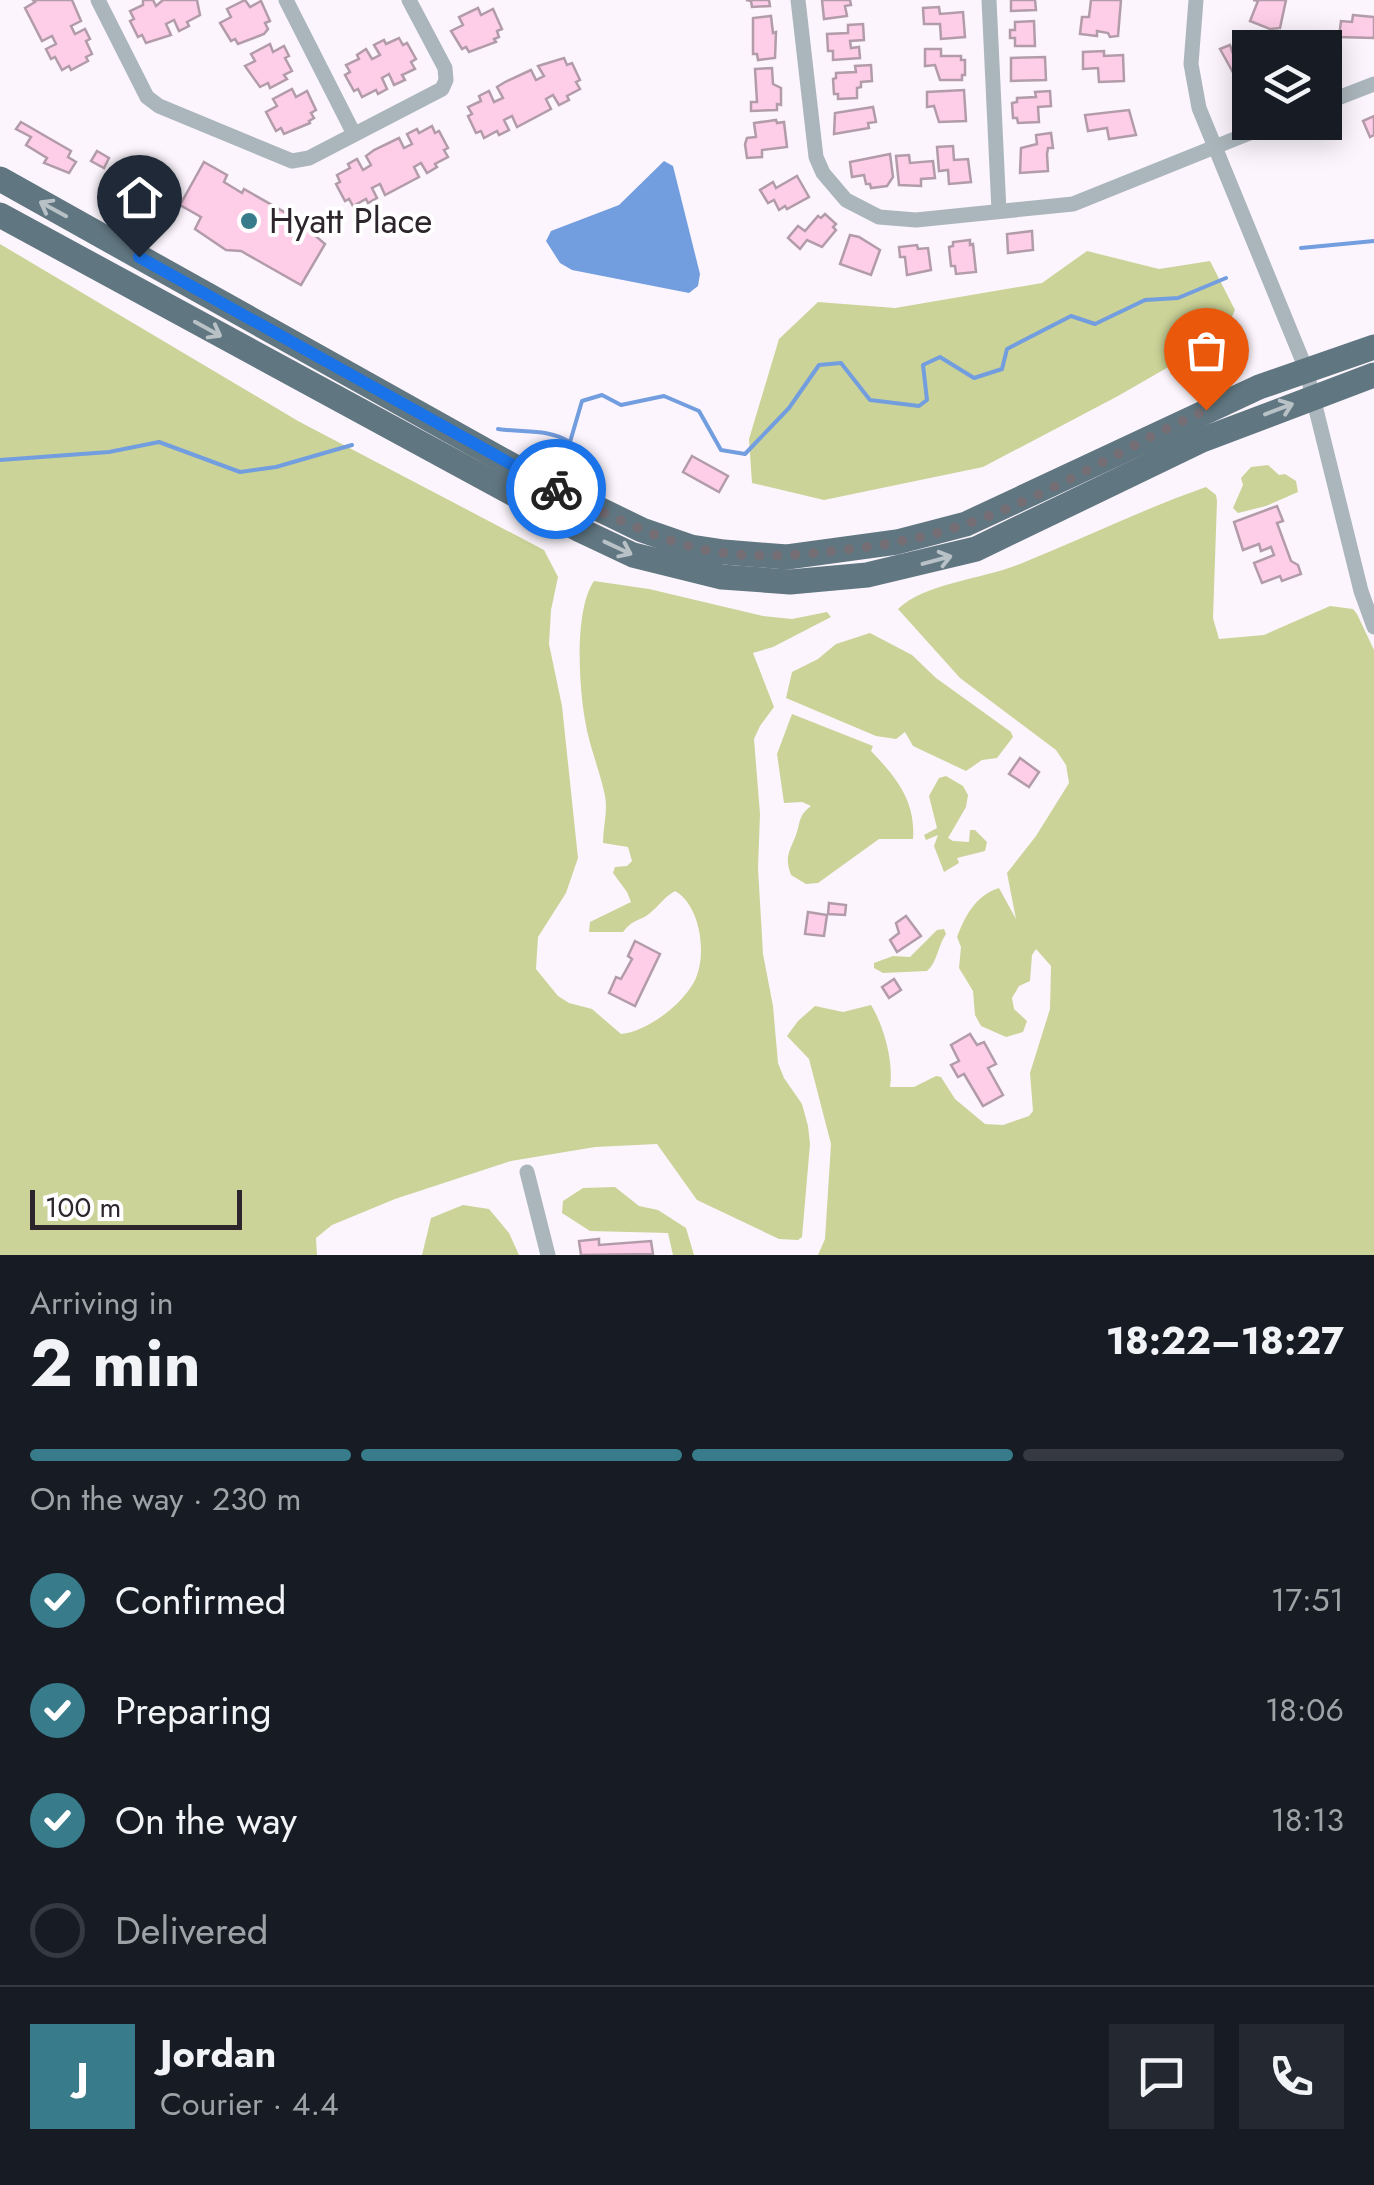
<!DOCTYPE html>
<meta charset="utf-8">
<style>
:root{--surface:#171b24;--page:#242831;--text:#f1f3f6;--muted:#9ea1a6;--line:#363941;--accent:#387c8b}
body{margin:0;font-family:Jost,sans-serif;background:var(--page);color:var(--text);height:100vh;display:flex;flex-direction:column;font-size:38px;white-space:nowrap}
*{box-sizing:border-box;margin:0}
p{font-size:32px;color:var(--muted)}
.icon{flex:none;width:55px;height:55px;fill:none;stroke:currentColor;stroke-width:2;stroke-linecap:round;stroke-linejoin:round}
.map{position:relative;height:1255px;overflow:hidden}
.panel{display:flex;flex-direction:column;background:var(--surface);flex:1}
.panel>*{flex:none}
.controls{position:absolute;left:1232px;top:30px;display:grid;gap:20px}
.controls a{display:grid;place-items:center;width:110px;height:110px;border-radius:0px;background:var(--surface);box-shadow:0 5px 25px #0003;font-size:50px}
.scale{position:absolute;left:30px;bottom:25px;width:212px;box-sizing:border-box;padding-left:10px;border:5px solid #2c252c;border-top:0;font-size:28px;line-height:35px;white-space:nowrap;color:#2c252c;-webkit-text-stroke:8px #fff;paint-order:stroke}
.pin{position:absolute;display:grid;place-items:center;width:85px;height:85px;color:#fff;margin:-102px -42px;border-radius:50% 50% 50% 0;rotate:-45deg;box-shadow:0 0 10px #0007}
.pin .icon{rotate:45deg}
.courier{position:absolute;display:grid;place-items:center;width:100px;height:100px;margin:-50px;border:8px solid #1a73e8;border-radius:50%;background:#fff;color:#222;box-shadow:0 2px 12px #0007}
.overview em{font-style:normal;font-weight:700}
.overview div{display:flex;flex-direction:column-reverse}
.overview{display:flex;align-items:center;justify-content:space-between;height:170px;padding:0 30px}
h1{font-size:65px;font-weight:700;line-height:75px}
.bar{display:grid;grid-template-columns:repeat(4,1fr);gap:15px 10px;align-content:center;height:120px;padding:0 30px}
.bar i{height:12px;border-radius:8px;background:var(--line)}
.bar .active{background:var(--accent)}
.bar p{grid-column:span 4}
.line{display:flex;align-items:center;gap:25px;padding:0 30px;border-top:2px solid var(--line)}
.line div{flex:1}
.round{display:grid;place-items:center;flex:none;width:105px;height:105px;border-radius:0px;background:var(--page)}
ol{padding:0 30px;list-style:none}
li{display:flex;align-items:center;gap:30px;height:110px}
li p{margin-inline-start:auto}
li .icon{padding:10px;border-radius:50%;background:var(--accent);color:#fff;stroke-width:4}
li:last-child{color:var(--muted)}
li i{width:55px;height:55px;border:5px solid var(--line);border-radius:50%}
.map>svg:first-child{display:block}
.green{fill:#cbd398}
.water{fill:#729ddf}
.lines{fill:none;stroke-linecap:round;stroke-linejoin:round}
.stream{stroke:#729ddf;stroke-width:4}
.building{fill:#fecde8;stroke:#b39ca9;stroke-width:2.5}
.minor{stroke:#abb6bc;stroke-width:15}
.trunk{stroke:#607680;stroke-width:25}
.oneway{stroke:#b7c1c6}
.done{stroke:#756e75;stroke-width:10;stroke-dasharray:0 18}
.route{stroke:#1a73e8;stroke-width:12}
.poi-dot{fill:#387c8b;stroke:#fff;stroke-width:4}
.labels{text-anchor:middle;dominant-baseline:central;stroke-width:8;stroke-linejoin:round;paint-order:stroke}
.poi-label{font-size:35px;fill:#2c252c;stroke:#fff;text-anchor:start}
</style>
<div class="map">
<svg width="1374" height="1255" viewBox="0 0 1374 1255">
<rect width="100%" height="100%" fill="#fcf5fd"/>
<g class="green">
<path d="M0,244l298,177 246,129 14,27 -7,33 -2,34 13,62 16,152 -12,35 -28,44 -2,32 22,27 11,7 23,6 29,25c26,-2 64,-31 75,-56 11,-26 4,-73 -21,-87 -11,6 -16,15 -25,22 -10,9 -15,4 -27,19h-34l1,-10 41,-20 -4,-10 -14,-19 2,-6 12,-1 5,-5 -4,-14 -25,-4c0,-16 5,-32 2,-47 -5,-25 -16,-50 -20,-76 -6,-34 -11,-110 9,-139l55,8 114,27 29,3 35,-7 4,5 -58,30 -20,6 21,54 -14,19 -6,13 6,75 -2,54 5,86 10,52 5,57 6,15 18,26 6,22 2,18 -8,93 -4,3 -19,-1 -82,-39 -40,-56 -62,3 -84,14 -116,38 -63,26 -16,13 1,17h-317z"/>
<path d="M1087,251l72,18 51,-8 25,49 -11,25 -106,61 -135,71 -159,33 -72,-17 -3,-44 30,-100 39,-37 77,6 147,-25z"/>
<path d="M1268,465l11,10 6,-1 11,7 2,11 -32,14 -28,7 -5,-5 10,-23 -2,-7 10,-11z"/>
<path d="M1206,487l10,8 1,6 -4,117 6,21 45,-4 66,-29 23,3 4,5 17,36v605h-556l7,-16 6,-95 -22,-85 -22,-23 11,-15 17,-15 28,6 28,-7c13,21 23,58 19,82h24l22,-11 5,1 14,22 30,25 18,1 26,-9 4,-5 -3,-38 20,-64 1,-43 -15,-17 -4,6 -2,26 -11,5 -7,12 2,11 13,12 -4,11 -17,5 -25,-11 -6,-11 -2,-24 -14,-23 2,-21 -4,-10c8,-21 19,-42 42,-49l17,31 -9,-46 29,-37 33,-53 -3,-18 -10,-15 -96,-72 -62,-69c27,-26 86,-30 122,-45 62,-25 123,-55 186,-77z"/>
<path d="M870,633l42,22 24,23 75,54 2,5 -16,21 -15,2 -16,11 -53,-25 -8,-14 -9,7 -20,-3 -90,-38 6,-26 26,-13 18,-15z"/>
<path d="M792,714l81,32 -2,5c25,26 45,50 42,88h-34l-61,44 -12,1 -15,-9c-7,-19 -1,-24 5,-40 5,-14 2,-19 15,-29l-9,-4 -18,1 -7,-49z"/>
<path d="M946,776l17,10 5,9 -2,12 -18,31 5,3 16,1 1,-12h5l12,12 -2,9 -28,7 2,5 -15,9 -10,-26 4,-11 -12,5 -2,-5 13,-7 -8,-32 10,-18z"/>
<path d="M944,929l2,5c-8,11 -9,29 -19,37l-44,2 -9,-5v-5l19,-7 17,1 27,-27z"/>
<path d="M615,1187l24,19 19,4 28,18 8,27h-21l-5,-22 -78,-2 -28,-18 1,-12 20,-13z"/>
<path d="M463,1205l26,4 20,24 10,22h-97l9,-37z"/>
</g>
<path class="water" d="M664,161l9,5 27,108 -2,12 -9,7 -117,-23 -12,-7 -14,-22 5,-10 68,-26z"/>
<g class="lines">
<g class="stream">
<path d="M1301,248l73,-7"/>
<path d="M498,429c28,4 48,-1 72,13l12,-41 20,-6 19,10 43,-9 35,15 22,39 24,4 44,-46 30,-43 22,-2 29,37 49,6 8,-6 -4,-35 17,-8 34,21 28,-9 5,-20 64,-33 24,8 50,-24 33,-2 48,-20"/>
<path d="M0,460l109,-8 50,-10 81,30 36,-5 76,-22"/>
</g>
</g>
<g class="building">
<path d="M33,0h39l9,21 -10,5 4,8 10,-5 5,10 -4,2 6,13 -6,3 2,4 -17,9 -2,-4 -7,4 -7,-13 -4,2 -5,-10 10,-5 -4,-8 -10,5 -17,-33 10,-6z"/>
<path d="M153,0l3,6 7,-6h34l3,15 -13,7 2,4 -10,5 -5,-11 -8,4 5,11 -25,8 -4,-8 -4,2 -8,-16 4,-2 -4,-8 13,-6v-5z"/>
<path d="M245,0l5,7 11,-6 9,20 -5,2 3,6 -4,5 -26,10 -3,-5 -4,2 -11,-18 11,-6 -4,-8z"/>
<path d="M746,0h23l1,6 -18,1 -1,-6z"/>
<path d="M822,0h28l1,5 -6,1 2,10 -23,3z"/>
<path d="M1011,0h24l1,10 -25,1z"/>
<path d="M1091,0h30l-3,36 -8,1 -2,-4 -11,-2v5l-17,-2 2,-17h7z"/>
<path d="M1253,0h33l-6,28 -10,1 -20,-8 8,-20z"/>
<path d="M939,7l1,7 23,-2 2,25 -24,2 -1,-15h-16l-1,-16z"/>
<path d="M478,8l3,7 12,-6 9,20 -5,2 2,6 -5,2 2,3 -27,10 -3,-5 -4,2 -11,-18 12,-6 -4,-8z"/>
<path d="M1353,15l21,2v21l-35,-1 2,-16 11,1z"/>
<path d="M771,16l2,17 3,-1 -1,26 -17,2 -1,-6h-4v-36z"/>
<path d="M1034,21l1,25h-20v-8h-5v-8h5v-8z"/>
<path d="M863,24l1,16 -14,1 1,7 8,-1 1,11 -27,2v-9h-5l-1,-17 21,-1v-8z"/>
<path d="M399,38l4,7 4,-2 9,16 -5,3 4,7 -13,6 3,5 -11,5 -5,-11 -7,4 5,11 -9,5 -2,-4 -14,7 -4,-8 -4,2 -9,-16 5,-3 -4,-7 13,-6 -2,-4 9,-6 6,10 8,-4 -6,-10 10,-5 2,4z"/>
<path d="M270,44l3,8 11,-6 5,10 -4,2 7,13 -8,4 3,4 -17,9 -2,-5 -8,4 -15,-21 10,-5 -4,-7z"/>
<path d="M1230,45l10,29 -5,2 -15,-27z"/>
<path d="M925,49h16v7h20v4h4v15h-3v5h-22l-5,-15 -10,1z"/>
<path d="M1104,51v5l19,-1 1,26 -25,1 -1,-14 -15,1v-17z"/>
<path d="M1045,57l1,23 -35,1v-23z"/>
<path d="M564,58l3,7 5,-2 8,17 -4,2 4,7 -13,7 2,4 -10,5 -6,-10 -7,4 5,10 -34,18 -5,-11 -8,4 5,10 -10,5 -2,-4 -13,7 -3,-7 -5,2 -8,-17 4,-2 -4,-7 13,-6 -2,-5 10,-5 5,11 9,-4 -6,-11 8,-5 26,-12 5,10 8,-4 -6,-10z"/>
<path d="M871,65l1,16 -11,1v5l-4,1v10l-19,1v-5h-4l-1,-15 3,-1v-5l20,-1 -1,-6z"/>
<path d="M772,68l1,16 8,4v17l-4,-1v6l-26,1v-9h6l-2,-33z"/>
<path d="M1250,74v21l-6,5 -8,-20z"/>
<path d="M292,89l4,8 11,-6 9,19 -5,3 3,5 -5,3 1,2 -26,11 -3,-6 -5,3 -10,-19 11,-6 -4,-7z"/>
<path d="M964,90l2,31 -27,1 -5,-16 -7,1v-15z"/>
<path d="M1050,91l1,15 -13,1 1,15 -21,1 -1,-5h-4l-1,-15 5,-1v-4l19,-1 -1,-5z"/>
<path d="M873,107l3,15 -8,1 1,5 -35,6 1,-21z"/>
<path d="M1129,110l7,25 -27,4 -2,-11 -19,3 -3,-16z"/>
<path d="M1374,116v19l-4,2 -7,-16z"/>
<path d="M776,120l1,3 7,-1 3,25 -25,3v7l-15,1 -2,-14 2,-6 9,-1 -2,-14z"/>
<path d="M21,122l50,29 -3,6 8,5 -7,11 -25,-10 3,-5 -21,-13 5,-8 -15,-8z"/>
<path d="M432,126l3,7 4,-2 9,17 -4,2 4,7 -13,7 2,3 -10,6 -6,-10 -7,4 5,10 -34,18 -5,-11 -8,4 5,10 -9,5 -2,-4 -13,7 -4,-7 -4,2 -9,-17 4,-2 -3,-7 13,-7 -2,-4 9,-5 6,11 8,-5 -5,-9 8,-6 25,-12 5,10 8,-4 -5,-10 10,-5 2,4z"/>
<path d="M1051,133l2,15h-5l-1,6 1,17 -28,2 1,-25 16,-4 -1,-9z"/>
<path d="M953,146l1,14 14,-1 3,23 -22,2 -1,-14 -9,1 -2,-24z"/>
<path d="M97,151l12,7 -5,10 -13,-7z"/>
<path d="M890,154l3,23 -6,9 -16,2 -1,-4h-4l-2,-9 -12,2 -2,-15z"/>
<path d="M909,155l1,8 23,-2 2,17 -14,1v7l-22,-1 -3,-29z"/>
<path d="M204,162l23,13 -3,7 18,11 2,-4 70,40 -2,4 13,11 -24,41 -60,-34 -15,-1 -31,-21 6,-12 -21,-12z"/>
<path d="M135,170l24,13 -2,13 -3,-2 -4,7 -25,-13z"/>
<path d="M797,176l12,21 -22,12 -2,-3 -6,4 -5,-10 -6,3 -8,-13 13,-8 3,6z"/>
<path d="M825,214l11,10 -3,3 3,3 -14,17 -15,-7 -7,9 -12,-11 10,-12 7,5 13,-15 3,2z"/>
<path d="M1032,231l1,19 -25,3 -1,-19z"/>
<path d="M850,235l9,2 21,13 -9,25 -31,-11z"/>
<path d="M970,240v5l3,-1 3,28 -20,2 -1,-8h-4l-2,-19 4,-1v-4z"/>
<path d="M917,245l1,4 10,-1 3,22 -24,5 -2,-18h-5l-1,-10z"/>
<path d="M692,456l36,20 -9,16 -36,-20z"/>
<path d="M1277,506l6,15 -6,2 14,38 7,4 3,9 -19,7 -2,-5 -18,7 -8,-20 20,-8 -3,-8 -10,4 -2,-7 -16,6 -9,-28z"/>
<path d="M1020,758l19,14 -10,15 -20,-13z"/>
<path d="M829,903l17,2 -1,10 -17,-1z"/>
<path d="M808,912l19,3 -3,21 -19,-2z"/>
<path d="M906,916l15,20 -24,16 -7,-12 9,-7 -3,-10z"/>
<path d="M635,941l25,13 -25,52 -26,-13 7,-16 5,2 11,-20 -4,-3z"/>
<path d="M894,979l7,11 -12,8 -7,-11z"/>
<path d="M970,1034l7,11 7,-3 12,22 -8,4 15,27 -20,11 -19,-32 -6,3 -7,-12 8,-4 -8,-16z"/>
<path d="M599,1239v6l52,-4 2,13 -72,1 -2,-14z"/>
</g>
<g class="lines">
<g class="minor">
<path d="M98,0l49,97 12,9 133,55 17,-3 133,-69 4,-9 -1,-12 -36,-68"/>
<path d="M286,0l68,134"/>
<path d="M798,0l18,157 7,16 23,27 33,17 37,3 157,-16 204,-82"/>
<path d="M989,0l10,211"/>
<path d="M1196,0l-5,64 8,44 107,261 55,222 13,36"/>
<path d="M1325,103l49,-19"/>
<path d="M527,1172l21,83"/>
</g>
<g class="trunk">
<path d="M0,179l531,297 111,54 49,17 33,5 63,5 110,-15 69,-18 293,-137 115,-40"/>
<path d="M0,215l580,315 53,25 89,22 68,5 77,-7 109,-26 226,-109 172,-65"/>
</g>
</g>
<defs><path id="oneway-shaft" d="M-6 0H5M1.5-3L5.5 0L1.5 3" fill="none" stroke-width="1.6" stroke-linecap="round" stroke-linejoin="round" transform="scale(2.5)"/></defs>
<g class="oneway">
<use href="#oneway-shaft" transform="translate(53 209) rotate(-151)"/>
<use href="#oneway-shaft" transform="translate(208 329) rotate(29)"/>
<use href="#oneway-shaft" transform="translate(1279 409) rotate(-21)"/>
<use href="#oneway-shaft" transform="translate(618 548) rotate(25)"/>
<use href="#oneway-shaft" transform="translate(937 560) rotate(-15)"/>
</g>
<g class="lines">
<path class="done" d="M556,489c43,22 87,44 133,57 43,12 92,11 136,6 47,-5 96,-12 141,-28 84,-28 160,-78 240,-114"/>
<path class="route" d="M139,257l417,232"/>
</g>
<circle class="poi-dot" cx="249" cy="221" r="10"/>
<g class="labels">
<g class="poi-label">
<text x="269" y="221">Hyatt Place</text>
</g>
</g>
</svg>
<div class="controls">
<a><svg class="icon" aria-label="layers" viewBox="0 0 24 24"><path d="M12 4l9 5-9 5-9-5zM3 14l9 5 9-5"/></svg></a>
</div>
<div class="scale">100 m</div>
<div class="pin" style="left:1206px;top:410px;background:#ea580c"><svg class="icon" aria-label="bag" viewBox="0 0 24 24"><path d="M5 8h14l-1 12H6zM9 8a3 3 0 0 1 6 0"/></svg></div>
<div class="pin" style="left:139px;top:257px;background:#1f2937"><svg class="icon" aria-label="home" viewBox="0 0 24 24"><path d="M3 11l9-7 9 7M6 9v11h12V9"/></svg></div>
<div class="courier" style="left:556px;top:489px"><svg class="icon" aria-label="bike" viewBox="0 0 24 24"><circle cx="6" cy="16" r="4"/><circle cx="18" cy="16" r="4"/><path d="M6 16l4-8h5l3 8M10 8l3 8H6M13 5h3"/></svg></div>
</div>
<section class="panel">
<div class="overview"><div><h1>2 min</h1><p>Arriving in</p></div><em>18:22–18:27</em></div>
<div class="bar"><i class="active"></i><i class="active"></i><i class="active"></i><i></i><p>On the way · 230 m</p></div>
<ol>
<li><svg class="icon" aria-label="check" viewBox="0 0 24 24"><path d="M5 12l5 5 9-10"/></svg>Confirmed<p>17:51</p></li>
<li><svg class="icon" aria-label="check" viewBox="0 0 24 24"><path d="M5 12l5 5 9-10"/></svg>Preparing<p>18:06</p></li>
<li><svg class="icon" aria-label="check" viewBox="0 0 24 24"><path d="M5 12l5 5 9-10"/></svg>On the way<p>18:13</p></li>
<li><i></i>Delivered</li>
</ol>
<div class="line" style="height:180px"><b class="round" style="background:var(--accent);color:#fff">J</b><div><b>Jordan</b><p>Courier · 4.4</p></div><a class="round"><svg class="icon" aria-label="chat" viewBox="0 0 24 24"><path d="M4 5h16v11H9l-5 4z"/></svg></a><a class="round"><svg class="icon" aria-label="phone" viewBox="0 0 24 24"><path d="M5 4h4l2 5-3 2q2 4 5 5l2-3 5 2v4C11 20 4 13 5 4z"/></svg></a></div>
</section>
